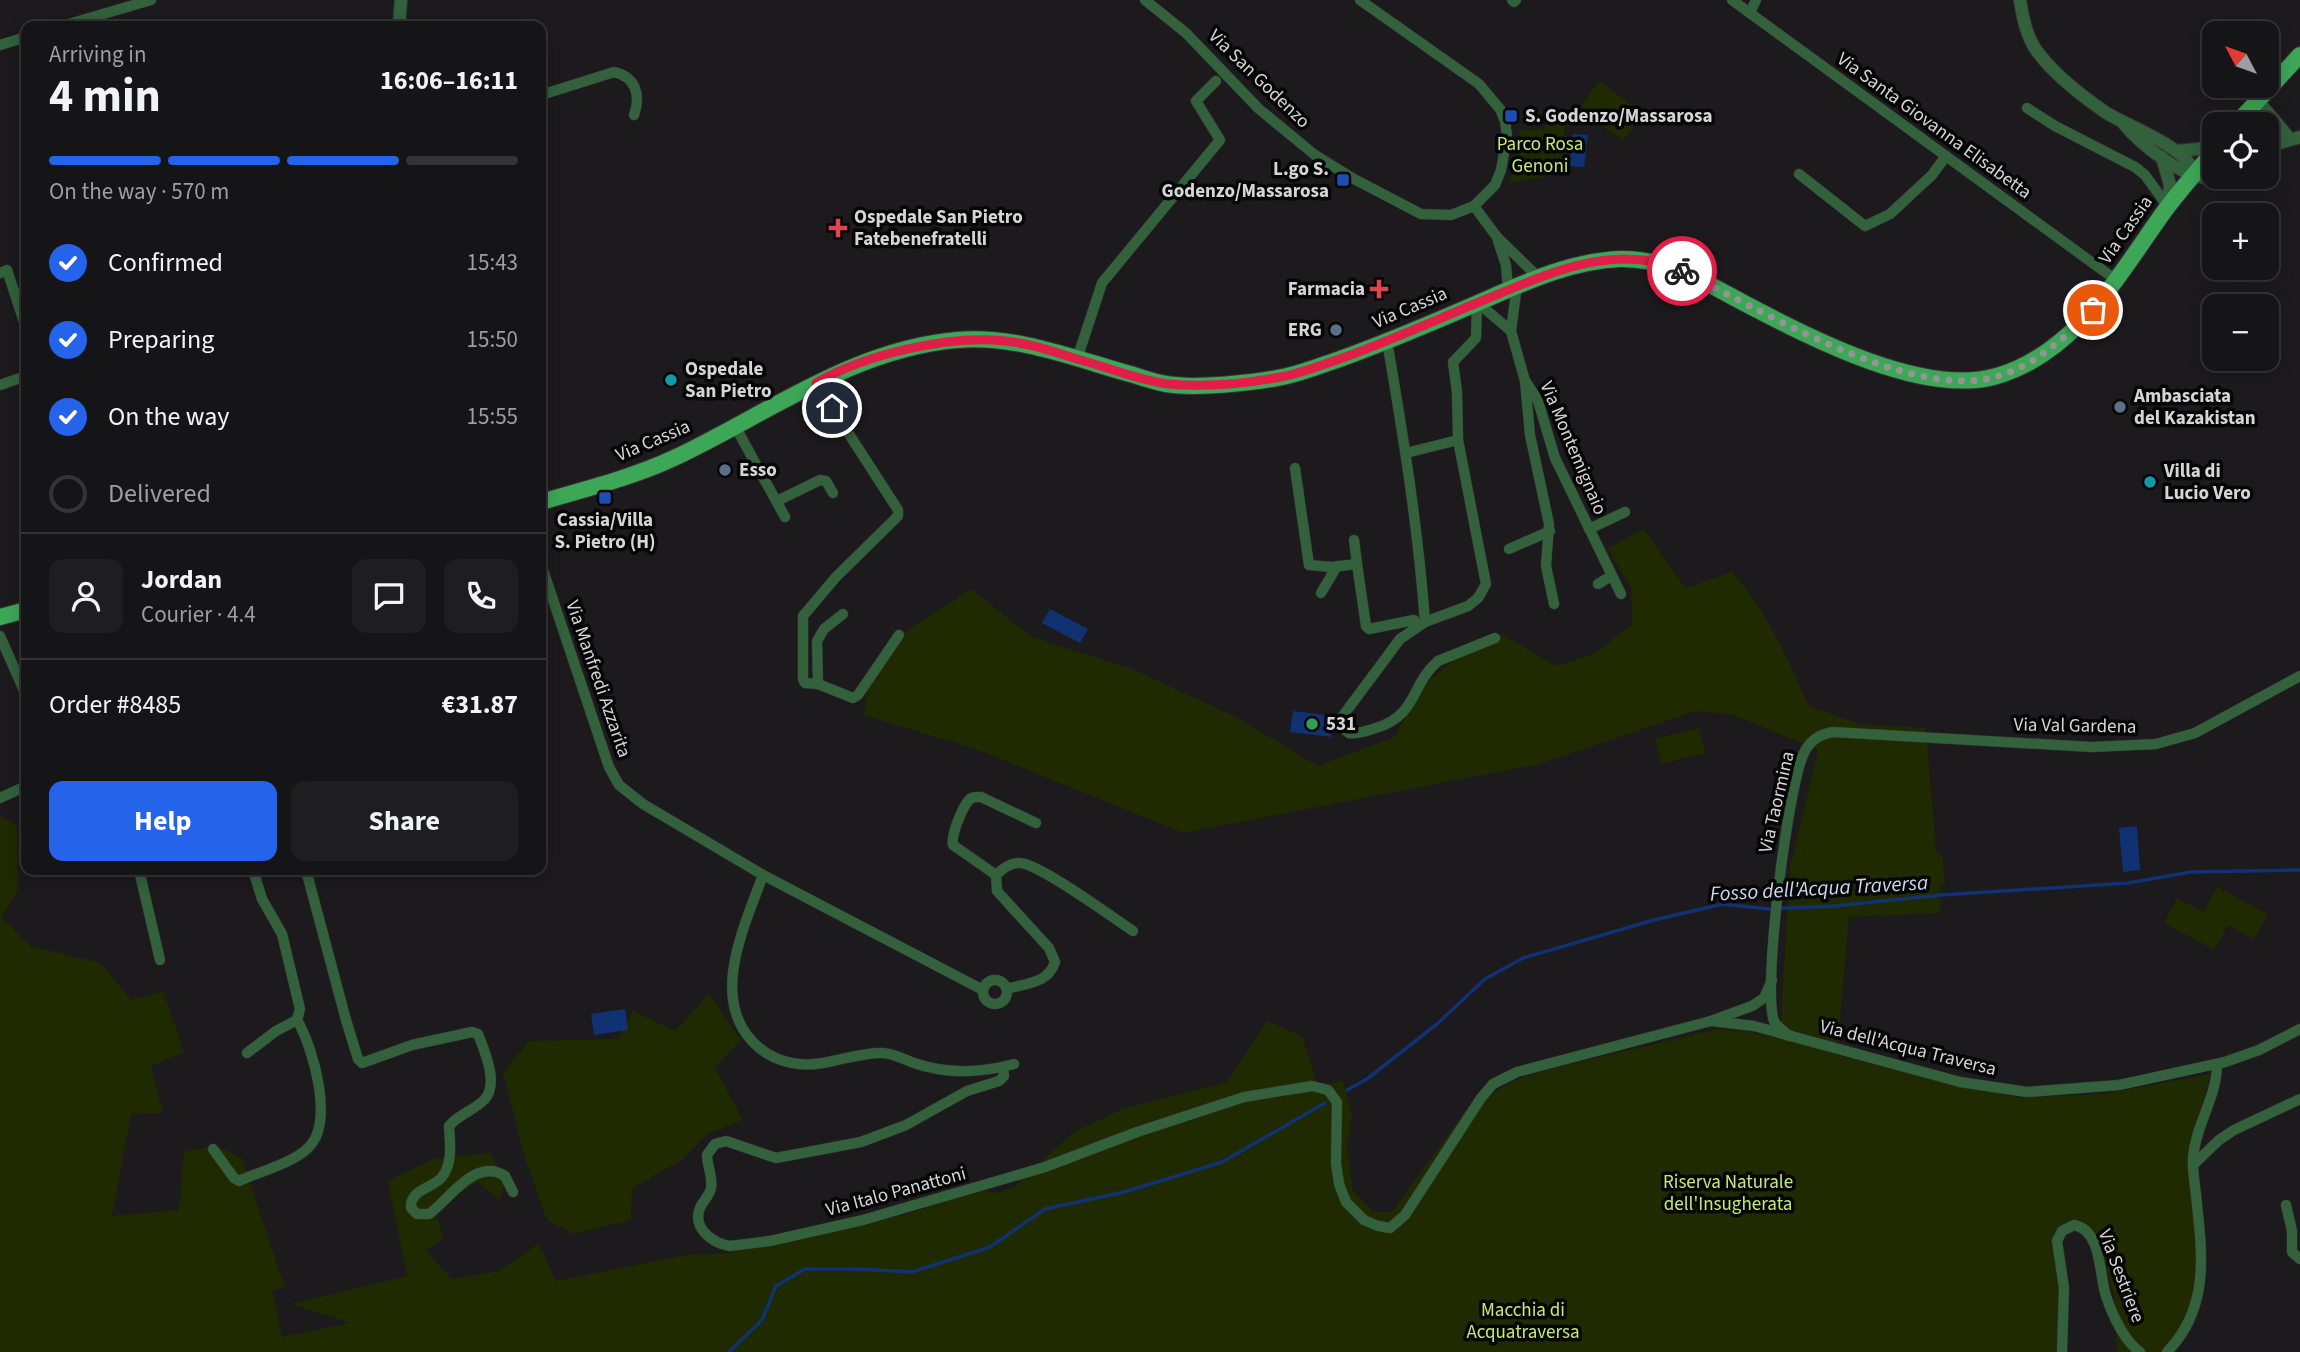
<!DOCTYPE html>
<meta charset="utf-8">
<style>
:root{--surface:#151416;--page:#1e1d1f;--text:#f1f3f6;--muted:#9d9ea1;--line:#343335;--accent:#2563eb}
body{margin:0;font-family:"Source Sans 3",sans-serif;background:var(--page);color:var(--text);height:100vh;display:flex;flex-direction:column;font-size:26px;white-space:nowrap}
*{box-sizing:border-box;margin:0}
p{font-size:23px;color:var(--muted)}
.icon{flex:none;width:38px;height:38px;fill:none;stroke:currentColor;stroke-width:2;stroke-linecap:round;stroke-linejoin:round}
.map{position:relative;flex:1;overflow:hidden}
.drawer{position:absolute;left:21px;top:21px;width:525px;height:854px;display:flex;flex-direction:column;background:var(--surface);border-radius:14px;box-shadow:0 4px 18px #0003,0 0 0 2px var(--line)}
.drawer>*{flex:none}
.needle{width:46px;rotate:311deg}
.buttons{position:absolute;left:2202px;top:21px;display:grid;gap:14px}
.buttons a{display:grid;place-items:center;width:77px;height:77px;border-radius:14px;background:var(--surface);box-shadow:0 4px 18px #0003,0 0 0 2px var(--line);font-size:35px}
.pin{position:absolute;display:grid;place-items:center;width:60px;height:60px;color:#fff;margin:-30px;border:4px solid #fff;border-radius:50%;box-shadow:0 2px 7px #0007}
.courier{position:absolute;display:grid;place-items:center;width:70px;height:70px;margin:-35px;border:5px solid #e11d48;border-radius:50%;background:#fff;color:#222;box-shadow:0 2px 9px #0007}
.head em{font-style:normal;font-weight:700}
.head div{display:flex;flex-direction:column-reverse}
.head{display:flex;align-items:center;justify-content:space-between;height:119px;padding:0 28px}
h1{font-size:46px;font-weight:700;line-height:52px}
.bar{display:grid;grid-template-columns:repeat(4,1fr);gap:10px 7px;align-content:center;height:84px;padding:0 28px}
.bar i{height:9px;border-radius:5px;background:var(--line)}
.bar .active{background:var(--accent)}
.bar p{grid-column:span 4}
.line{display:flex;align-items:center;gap:18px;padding:0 28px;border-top:2px solid var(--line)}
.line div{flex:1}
.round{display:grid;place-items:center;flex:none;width:74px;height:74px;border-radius:14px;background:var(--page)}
ol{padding:0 28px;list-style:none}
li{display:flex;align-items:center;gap:21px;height:77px}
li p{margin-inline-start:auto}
li .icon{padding:7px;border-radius:50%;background:var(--accent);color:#fff;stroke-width:4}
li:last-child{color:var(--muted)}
li i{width:38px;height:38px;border:4px solid var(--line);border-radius:50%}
.button{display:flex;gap:14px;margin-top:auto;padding:14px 28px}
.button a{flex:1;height:80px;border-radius:14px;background:var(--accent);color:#fff;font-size:28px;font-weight:700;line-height:80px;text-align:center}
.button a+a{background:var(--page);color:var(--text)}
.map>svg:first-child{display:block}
.green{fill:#1f2a01}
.water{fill:#103272}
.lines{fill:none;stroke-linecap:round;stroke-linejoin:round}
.stream{stroke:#103272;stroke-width:3.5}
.minor-casing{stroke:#363437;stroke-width:11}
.tertiary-casing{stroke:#363437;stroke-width:14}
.primary-casing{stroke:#363437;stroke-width:18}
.minor{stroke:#32613b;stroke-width:10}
.tertiary{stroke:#32613b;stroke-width:12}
.primary{stroke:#3da757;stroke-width:16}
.done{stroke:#959495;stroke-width:7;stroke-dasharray:0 12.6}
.route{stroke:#e11d48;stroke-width:9}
.transit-dot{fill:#1a4fb4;stroke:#070607;stroke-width:2.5}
.health-dot{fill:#e0444e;stroke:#070607;stroke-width:2.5}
.service-dot{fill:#5c6f8a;stroke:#070607;stroke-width:2.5}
.culture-dot{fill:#0f9aa8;stroke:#070607;stroke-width:2.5}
.leisure-dot{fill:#2e9e5b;stroke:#070607;stroke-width:2.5}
.labels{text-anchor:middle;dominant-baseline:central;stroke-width:7;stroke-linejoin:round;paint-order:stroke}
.street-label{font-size:19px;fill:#d6d5d6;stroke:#070607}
.poi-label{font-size:19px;font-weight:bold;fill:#d6d5d6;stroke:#070607;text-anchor:start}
.park-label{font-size:19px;fill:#c5e976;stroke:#070607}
.water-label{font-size:21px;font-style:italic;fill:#cdd9ec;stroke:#070607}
</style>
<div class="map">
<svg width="2300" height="1352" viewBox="0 0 2300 1352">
<rect width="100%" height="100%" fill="#1c1a1d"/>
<g class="green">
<path d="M1599,81l44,32 -20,28 -44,-32z"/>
<path d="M1551,110l15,6 -6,58 -50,9 10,-41 -1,-12 25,-1z"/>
<path d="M1644,529l41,59 47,-16c36,39 55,87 77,134l50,18 67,4 10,125h6l3,31 -6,1 2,28 -92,4 -12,138 182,43 83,-4 108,-20 -20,81 8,117 -7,29 -22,51h-52l-3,-55 -15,-58 -3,-5 -20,-11 -19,14 10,62 -5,53h-2062v-536l17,10 1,64 -17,27 29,29 71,17 30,37 32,-9 21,61 -33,14 12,47 -32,1 -19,102 67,-6 5,-58 31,-7 27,13 43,130 -13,2 10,47 68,-14 -59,-19 116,-28 -19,-95 45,-22 57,-6 15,26 -5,22 -22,-19 -45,26 11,30 -18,12 26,29 47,-8 40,-28 17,38 129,-26 45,-2 174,-38 78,-25 15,3 19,-7 56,-53 50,-24 105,-27 40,-61 35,15 16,50 25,-6 9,34 -5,33 6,44 20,21h19l73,-101 45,-28 19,-8 38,-10 150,-36 28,2 35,8 10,-172 28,-117 -85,-35 -37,-4 -157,53 -356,69 -202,-82 -117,-36 3,-29 40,-55 64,-42 61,48 101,32 105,49 80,48 76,-29 32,-54 52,-43 24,-6 54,32 38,-12 38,-30 -1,-37 -24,-39z"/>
<path d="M1699,728l6,25 -44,11 -6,-25z"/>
<path d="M2217,887l51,27 -14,25 -26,-14 -14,25 -50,-27 13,-25 27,14z"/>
<path d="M709,994l32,46 -26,28 28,52 -36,14 -24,25 -51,30 -1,31 -58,14 -26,-14 -22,-62 -22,-85 26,-32 89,-2 15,-28 42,20z"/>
</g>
<g class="water">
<path d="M1573,134l15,1 -4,32 -15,-1z"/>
<path d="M1050,609l38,20 -8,14 -38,-20z"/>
<path d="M1293,711l41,5 -3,21 -41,-5z"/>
<path d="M2137,826l3,44 -17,2 -4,-44z"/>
<path d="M625,1009l3,21 -34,5 -3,-21z"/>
</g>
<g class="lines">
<g class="stream">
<path d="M1347,1090l20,-11 70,-55 48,-45 38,-21 131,-38 69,-16 46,5 66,-3 106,-11 187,-12 63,-11 109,-2"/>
<path d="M729,1352l33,-32 14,-34 29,-17h50l57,3 78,-25 55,-38 79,-17 98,-30 103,-59"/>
</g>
<g class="minor-casing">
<g id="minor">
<path d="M1145,0l41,33 73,76 56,46 39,24 67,35 30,1 23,-9 21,-21 6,-15 6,-34 -2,-15 -5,-12 -21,-25 -119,-84"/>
<path d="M1512,0l2,2 2,-2"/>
<path d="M1732,0l384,280"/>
<path d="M1750,13l6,-13"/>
<path d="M62,26l89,-26"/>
<path d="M0,45l26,-8"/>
<path d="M541,95l73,-23c22,5 27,23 20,43"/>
<path d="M2027,108l28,18 80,41 10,8 23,32"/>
<path d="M1799,174l66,52 25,-12 42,-39 14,-19"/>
<path d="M1474,206l23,31 41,40"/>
<path d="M1498,241l8,24 2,24"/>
<path d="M0,273l7,-3 19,58"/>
<path d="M1517,285l-6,46 14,50 5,54 19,89 -3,42 8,38"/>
<path d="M1477,303l-1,35 -23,24 4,30 1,48 28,144 -8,14 -10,8 -43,16 -25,17 -58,78 -2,9 9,7c10,1 18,-2 27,-5 42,-13 34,-43 62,-67l57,-23"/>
<path d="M1478,303l33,28"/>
<path d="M1387,341c16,93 31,186 38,281"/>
<path d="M1077,359l25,-76 118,-143 -24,-39 20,-20"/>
<path d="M1526,382l12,19 17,57 66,136"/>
<path d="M816,383l82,127v6l-62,61 -33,39v63l2,4 13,1 -1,-43 7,-12 19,-15"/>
<path d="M0,385l26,-9"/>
<path d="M735,426l50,91"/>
<path d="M1406,453l52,-13"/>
<path d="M1295,468l14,97 23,2 25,-3 9,62 3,3 45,-9 4,6"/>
<path d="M777,501l43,-21 6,1 7,12"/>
<path d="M1589,529l36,-17"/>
<path d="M1354,540l3,24"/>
<path d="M1509,549l41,-18"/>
<path d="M541,564l68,203 10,18 24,19 120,71 220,115"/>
<path d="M1598,584l13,-8"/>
<path d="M1321,593l16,-27"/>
<path d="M0,636l26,59"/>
<path d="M818,684l35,14 5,-3 41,-60"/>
<path d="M0,798l26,-12"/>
<path d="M139,870l21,90"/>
<path d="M306,870l40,150 12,39 4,4 50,-18 60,-13 6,2c6,16 21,49 7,65 -10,11 -26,15 -36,27 1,17 4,37 -7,51 -10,12 -32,12 -31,31l6,6h12c22,-16 46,-57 76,-38l8,16"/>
<path d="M763,875c-18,50 -53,121 -11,166 13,14 28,21 47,23 28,3 56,-12 84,-11 12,1 20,6 31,10 32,11 67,10 100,1"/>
<path d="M996,875l-43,-30c-2,-10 9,-38 17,-46 4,-3 6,-2 11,-2l55,26"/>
<circle cx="995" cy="992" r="12"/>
<path d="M1007,989c19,-6 41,-5 48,-27l-6,-14 -52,-57 -1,-16c6,-6 14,-13 24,-12 20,1 92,54 113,68"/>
<path d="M1711,1021l43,5 206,56 67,10 92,-7 106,-23 34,-12 41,-21"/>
<path d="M1789,1036c-5,-5 -12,-9 -15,-15 -12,-31 14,-236 30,-268 6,-13 16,-19 29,-21l259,15 64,-3 39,-11 105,-57"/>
<path d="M247,1053l29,-22 21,-11 3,-11 -18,-75 -20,-35 -9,-29"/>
<path d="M1003,1067l1,9 -5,5 -32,10 -61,34 -45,17 -85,16 -50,-17 -11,3 -8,11c0,10 6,23 4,33 -1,7 -8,13 -11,20 -8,20 12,35 30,38l40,-5 93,-21 182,-53 92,-35 107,-35 68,-11 16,4 9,12 -1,61 3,21 7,18 18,18 14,6 12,2 15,-13 76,-117 12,-14 24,-12 194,-51 41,-15 12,-8 8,-18"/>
<path d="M213,1149l21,29 5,3c20,-9 54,-18 69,-33 27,-25 5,-101 -11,-128"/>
<path d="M2193,1165l26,-25 15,-10 66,-31"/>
<path d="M2286,1205l6,26v21l8,7"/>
<path d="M2062,1352l2,-64 -7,-47 5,-10 12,-6c28,5 25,50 32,71 6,18 18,45 34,56"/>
<path d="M2167,1352c41,-42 36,-93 30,-147 -1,-16 -5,-32 -4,-48 3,-33 24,-60 24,-93"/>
</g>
</g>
<g class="tertiary-casing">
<g id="tertiary">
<path d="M2020,0c3,19 7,40 20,55 17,22 42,41 65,57 19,13 88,37 89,63"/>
<path d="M399,26l2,-26"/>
<path d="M2257,100l33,39"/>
<path d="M2124,124c16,20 65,60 91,53"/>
<path d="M2266,147l34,-10"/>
<path d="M2176,151l23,-2 15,-5"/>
<path d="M2162,157l8,28 -2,22"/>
</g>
</g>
<g class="primary-casing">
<g id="primary">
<path d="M2236,124l64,-69"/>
<path d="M541,502c44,-13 90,-24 133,-44 92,-43 178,-109 283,-118 59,-5 116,18 173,34 11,3 24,8 36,10 30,5 90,-1 121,-8 18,-4 35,-11 53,-17 50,-18 99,-39 147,-60 43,-19 86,-38 133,-40 46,-1 83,22 122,43 65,34 181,96 255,74 81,-24 123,-104 169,-167 15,-20 32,-39 48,-58"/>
<path d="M0,617l26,-7"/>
</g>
</g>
<use href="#minor" class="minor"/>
<use href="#tertiary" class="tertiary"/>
<use href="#primary" class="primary"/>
</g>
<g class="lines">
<path class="done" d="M1682,271c78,38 222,127 309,107 40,-9 74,-40 102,-68"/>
<path class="route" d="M832,408l-16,-25c50,-29 132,-48 189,-42 24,2 49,11 72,18 27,7 67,23 92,25 35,3 73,0 106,-6 20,-3 38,-10 56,-16 52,-18 102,-41 153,-62 61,-25 132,-60 198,-29"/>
</g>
<g class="transit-dot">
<rect x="1504" y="109" width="14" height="14" rx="3.5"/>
<rect x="1336" y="173" width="14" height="14" rx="3.5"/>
<rect x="598" y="491" width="14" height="14" rx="3.5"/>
</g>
<g class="health-dot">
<path d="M834.5 217.5h7v7h7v7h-7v7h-7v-7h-7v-7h7z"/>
<path d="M1375.5 278.5h7v7h7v7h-7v7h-7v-7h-7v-7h7z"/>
</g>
<g class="service-dot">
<circle cx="1336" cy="330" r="7"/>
<circle cx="2120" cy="407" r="7"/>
<circle cx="725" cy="470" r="7"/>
</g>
<g class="culture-dot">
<circle cx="671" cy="380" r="7"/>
<circle cx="2150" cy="482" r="7"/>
</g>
<circle class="leisure-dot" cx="1312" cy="724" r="7"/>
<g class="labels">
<g class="street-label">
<text transform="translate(1259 79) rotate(44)">Via San Godenzo</text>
<text transform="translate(1934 126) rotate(36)">Via Santa Giovanna Elisabetta</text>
<text transform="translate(2126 230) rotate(-55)">Via Cassia</text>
<text transform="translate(1410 308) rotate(-23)">Via Cassia</text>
<text transform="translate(653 441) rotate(-23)">Via Cassia</text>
<text transform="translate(1573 448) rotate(67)">Via Montemignaio</text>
<text transform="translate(598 679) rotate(71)">Via Manfredi Azzarita</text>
<text transform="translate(2075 726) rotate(1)">Via Val Gardena</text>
<text transform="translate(1777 802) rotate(-77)">Via Taormina</text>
<text transform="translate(1908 1048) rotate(14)">Via dell'Acqua Traversa</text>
<text transform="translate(896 1192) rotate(-15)">Via Italo Panattoni</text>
<text transform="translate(2121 1276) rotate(69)">Via Sestriere</text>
</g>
<g class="poi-label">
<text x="1525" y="116">S. Godenzo/Massarosa</text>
<text x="1329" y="169" text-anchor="end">L.go S.<tspan x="1329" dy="22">Godenzo/Massarosa</tspan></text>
<text x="854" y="217">Ospedale San Pietro<tspan x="854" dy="22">Fatebenefratelli</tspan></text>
<text x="1365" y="289" text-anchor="end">Farmacia</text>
<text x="1322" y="330" text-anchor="end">ERG</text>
<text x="685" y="369">Ospedale<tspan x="685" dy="22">San Pietro</tspan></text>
<text x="2134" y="396">Ambasciata<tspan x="2134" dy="22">del Kazakistan</tspan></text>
<text x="739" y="470">Esso</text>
<text x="2164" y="471">Villa di<tspan x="2164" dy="22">Lucio Vero</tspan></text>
<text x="605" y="520" text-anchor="middle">Cassia/Villa<tspan x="605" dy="22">S. Pietro (H)</tspan></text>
<text x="1326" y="724">531</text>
</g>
<g class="park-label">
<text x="1540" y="144">Parco Rosa<tspan x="1540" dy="22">Genoni</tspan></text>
<text x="1728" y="1182">Riserva Naturale<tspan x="1728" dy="22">dell'Insugherata</tspan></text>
<text x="1523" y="1310">Macchia di<tspan x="1523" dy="22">Acquatraversa</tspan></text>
</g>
<g class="water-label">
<text transform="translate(1819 888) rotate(-3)">Fosso dell'Acqua Traversa</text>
</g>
</g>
</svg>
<div class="buttons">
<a><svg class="needle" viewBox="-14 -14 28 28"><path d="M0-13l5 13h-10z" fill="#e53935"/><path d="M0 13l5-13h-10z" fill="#9d9ea1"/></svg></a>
<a><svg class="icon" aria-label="locate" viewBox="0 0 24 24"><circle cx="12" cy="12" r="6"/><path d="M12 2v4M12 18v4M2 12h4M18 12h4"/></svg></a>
<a>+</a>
<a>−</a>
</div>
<div class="pin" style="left:2093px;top:310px;background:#ea580c"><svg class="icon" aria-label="bag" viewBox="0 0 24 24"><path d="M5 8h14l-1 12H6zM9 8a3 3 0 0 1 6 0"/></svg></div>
<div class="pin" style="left:832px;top:408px;background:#1f2937"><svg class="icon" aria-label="home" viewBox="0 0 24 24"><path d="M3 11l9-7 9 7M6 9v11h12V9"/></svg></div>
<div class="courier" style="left:1682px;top:271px"><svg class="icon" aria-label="bike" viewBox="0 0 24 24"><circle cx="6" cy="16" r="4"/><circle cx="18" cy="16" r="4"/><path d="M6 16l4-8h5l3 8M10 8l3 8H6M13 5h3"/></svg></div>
<section class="drawer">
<div class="head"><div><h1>4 min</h1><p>Arriving in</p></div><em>16:06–16:11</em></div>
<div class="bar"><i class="active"></i><i class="active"></i><i class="active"></i><i></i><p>On the way · 570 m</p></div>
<ol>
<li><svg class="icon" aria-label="check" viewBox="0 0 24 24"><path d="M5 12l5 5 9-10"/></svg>Confirmed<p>15:43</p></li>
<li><svg class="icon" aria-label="check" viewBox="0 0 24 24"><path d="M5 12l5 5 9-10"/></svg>Preparing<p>15:50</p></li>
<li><svg class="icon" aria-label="check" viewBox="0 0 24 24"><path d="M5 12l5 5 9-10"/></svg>On the way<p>15:55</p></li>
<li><i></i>Delivered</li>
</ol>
<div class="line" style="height:126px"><a class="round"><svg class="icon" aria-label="person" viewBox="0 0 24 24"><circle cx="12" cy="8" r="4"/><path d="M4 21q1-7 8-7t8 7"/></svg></a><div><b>Jordan</b><p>Courier · 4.4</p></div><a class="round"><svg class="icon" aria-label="chat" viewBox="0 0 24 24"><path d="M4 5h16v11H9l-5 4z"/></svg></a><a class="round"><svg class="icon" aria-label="phone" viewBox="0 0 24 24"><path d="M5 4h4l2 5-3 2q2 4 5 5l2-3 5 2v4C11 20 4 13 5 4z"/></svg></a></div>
<div class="line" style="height:91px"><div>Order #8485</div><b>€31.87</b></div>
<div class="button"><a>Help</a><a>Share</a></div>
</section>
</div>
